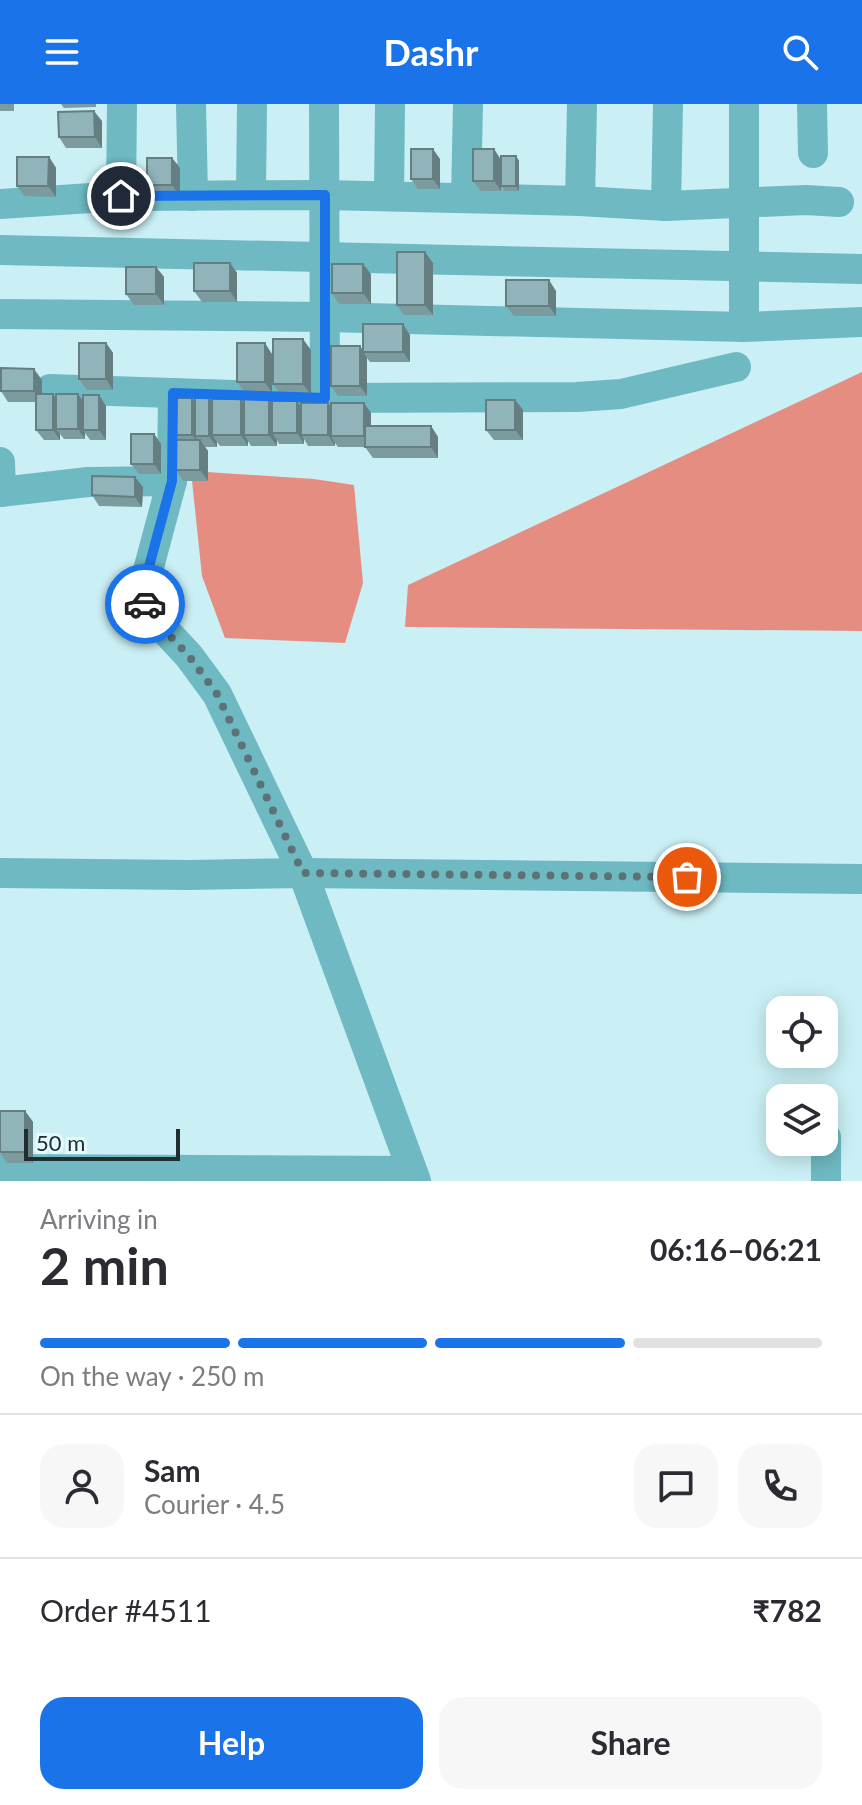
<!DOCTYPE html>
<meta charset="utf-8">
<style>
:root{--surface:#fff;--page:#f7f7f7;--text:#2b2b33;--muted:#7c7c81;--line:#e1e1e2;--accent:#1a73e8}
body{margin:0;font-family:Lato,sans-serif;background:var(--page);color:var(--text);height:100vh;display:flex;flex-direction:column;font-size:30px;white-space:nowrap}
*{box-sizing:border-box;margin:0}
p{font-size:26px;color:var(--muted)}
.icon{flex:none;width:44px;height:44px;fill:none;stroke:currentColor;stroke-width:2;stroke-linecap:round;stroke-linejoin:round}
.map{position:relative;height:1077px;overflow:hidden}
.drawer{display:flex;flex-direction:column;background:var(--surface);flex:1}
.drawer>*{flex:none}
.tools{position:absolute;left:766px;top:892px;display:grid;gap:16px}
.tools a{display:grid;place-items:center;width:72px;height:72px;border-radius:16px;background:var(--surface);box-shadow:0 4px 20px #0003;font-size:40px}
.scale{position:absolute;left:24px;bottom:20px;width:156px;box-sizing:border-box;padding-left:8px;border:4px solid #202e30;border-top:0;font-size:22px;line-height:28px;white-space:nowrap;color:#202e30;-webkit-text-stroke:6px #e4fafd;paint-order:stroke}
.pin{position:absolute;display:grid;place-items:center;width:68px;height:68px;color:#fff;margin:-34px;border:4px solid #fff;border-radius:50%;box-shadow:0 2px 8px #0007}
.courier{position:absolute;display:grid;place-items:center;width:80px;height:80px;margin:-40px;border:6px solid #1a73e8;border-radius:50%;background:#fff;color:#222;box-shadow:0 2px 10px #0007}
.overview em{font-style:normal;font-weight:700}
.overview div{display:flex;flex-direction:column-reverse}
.overview{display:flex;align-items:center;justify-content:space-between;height:136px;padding:0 40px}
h1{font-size:52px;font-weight:700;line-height:60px}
.bar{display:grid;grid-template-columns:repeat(4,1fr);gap:12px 8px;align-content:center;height:96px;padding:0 40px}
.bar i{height:10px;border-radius:6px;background:var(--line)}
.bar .active{background:var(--accent)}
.bar p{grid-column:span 4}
.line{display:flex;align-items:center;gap:20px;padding:0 40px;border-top:2px solid var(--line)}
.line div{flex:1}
.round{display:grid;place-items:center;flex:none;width:84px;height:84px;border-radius:24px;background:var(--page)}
.cta{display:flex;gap:16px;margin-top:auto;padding:16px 40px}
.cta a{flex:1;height:92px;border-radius:24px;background:var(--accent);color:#fff;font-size:32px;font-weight:700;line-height:92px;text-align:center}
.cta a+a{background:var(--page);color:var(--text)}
header{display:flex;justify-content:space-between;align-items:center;height:104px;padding:0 40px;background:var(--accent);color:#fff;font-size:36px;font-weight:700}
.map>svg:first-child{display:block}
.water{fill:#e58d81}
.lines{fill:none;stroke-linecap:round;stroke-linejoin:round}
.minor{stroke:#6eb9c2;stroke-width:30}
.wall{fill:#7c9b9f}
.shaded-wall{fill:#657e82}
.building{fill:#90b4b9;stroke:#657e82;stroke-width:2}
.done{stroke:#5c7275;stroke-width:8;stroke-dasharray:0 14.4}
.route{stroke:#1a73e8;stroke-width:10}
</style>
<header><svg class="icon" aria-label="menu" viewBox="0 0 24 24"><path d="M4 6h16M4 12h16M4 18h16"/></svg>Dashr<svg class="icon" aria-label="search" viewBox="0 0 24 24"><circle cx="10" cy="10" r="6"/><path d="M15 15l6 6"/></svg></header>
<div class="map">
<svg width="862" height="1077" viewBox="0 0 862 1077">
<rect width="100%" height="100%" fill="#caf0f5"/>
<g class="water">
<path d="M862,268v259l-457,-4 3,-42z"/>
<path d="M191,367l123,8 40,6 9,98 -18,60 -120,-5 -23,-62z"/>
</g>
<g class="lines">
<g class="minor">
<path d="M191,0l2,92"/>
<path d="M324,0l1,294"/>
<path d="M744,0v223"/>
<path d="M812,0l1,49"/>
<path d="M251,91l1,-91"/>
<path d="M121,92l1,-92"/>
<path d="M389,92l1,-92"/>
<path d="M466,94l2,-94"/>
<path d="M580,97l2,-97"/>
<path d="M0,100l121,-8 204,-1 255,6 86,5 140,-6 33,2"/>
<path d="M666,102l2,-102"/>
<path d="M0,146l862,19"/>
<path d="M0,210l325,3 419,10 118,-5"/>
<path d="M50,285l275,9 252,-1 44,-3 115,-27"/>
<path d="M173,289l-1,88 -29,108 6,24 40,43 28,38 86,179 113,308"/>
<path d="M0,358l1,30"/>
<path d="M0,388l88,-10 84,-1"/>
<path d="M0,769l190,2 113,-2 559,6"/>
<path d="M0,1065l412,2"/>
<path d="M826,1077v-44"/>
</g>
</g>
<g class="wall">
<rect x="0" y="0" width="14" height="7"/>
<path d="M61,0h35v3l-32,1z"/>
<path d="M102,17v27h-36l-7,-11z"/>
<path d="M494,45l7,11 15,-4 3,5v30h-14l-4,-5v5h-20l-8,-10z"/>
<path d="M49,53l7,11v29l-32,-1 -7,-10z"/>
<path d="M172,54l8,10v27h-26l-7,-10z"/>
<path d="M440,55v30h-22l-7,-10z"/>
<path d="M230,159l7,10v29h-35l-8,-11z"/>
<path d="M433,159v52h-29l-7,-10z"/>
<path d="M156,163l8,10v28h-30l-8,-11z"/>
<path d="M371,170v30h-32l-7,-11z"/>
<path d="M556,187v25h-42l-8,-10z"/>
<path d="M410,231v27h-40l-3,-4v38h-29l-7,-10 29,-40 3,4z"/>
<path d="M106,239l7,10v37h-26l-8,-11z"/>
<path d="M311,246v45h-30l-8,-11z"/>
<path d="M272,250v39h-27l-8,-11z"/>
<path d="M42,276v14h11l3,5 22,-5 5,7 16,-6 7,11v34h-16l-5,-7v6h-21l-4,-5v6h-16l-8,-10v-28h-28l-7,-11z"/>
<path d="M192,294l3,4 14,-4 3,5 29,-4 3,4 25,-4 3,4 25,-2 4,6 27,-4 3,4 33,-4 7,10v13h60l7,11v21h-65l-8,-11h-27l-3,-4v3h-27l-4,-7v5h-25l-2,-4v6h-26l-3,-5v5h-28l-3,-4v5h-12l3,4v30h-25l-7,-11 3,-30 -3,-5z"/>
<path d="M515,296l8,10v30h-29l-8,-10z"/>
<path d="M154,330l7,10v30h-22l-8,-10z"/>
<path d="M143,383l-1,20 -43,-1 -7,-11z"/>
<path d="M0,1007h25l8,11v41h-26l-7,-10z"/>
</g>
<g class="shaded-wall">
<path d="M94,7l8,10v27l-7,-11z"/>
<path d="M433,45l7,10v30l-7,-10z"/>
<path d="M494,45l7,11v31l-7,-10z"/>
<path d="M516,52l3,5v30l-3,-5z"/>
<path d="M49,53l7,11v29l-8,-11z"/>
<path d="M172,54l8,10v27l-8,-10z"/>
<path d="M425,148l8,11v52l-8,-10z"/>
<path d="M230,159l7,10v29l-7,-11z"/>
<path d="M363,160l8,10v30l-8,-11z"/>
<path d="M156,163l8,10v28l-8,-11z"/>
<path d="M549,176l7,11v25l-7,-10z"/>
<path d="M403,220l7,11v27l-7,-10z"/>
<path d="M303,235l8,11v45l-8,-11z"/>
<path d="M106,239l7,10v37l-7,-11z"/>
<path d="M265,239l7,11v39l-7,-11z"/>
<path d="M360,242l7,12v38l-7,-10z"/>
<path d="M34,265l8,11v22l-8,-11z"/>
<path d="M53,290l7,11 -4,24 4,5v6l-7,-10z"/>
<path d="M78,290l7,10 -2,26 2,3v6l-7,-10z"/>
<path d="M99,291l7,11v34l-7,-10z"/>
<path d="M192,294l8,10 -5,28 5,6v3l-8,-10z"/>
<path d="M209,294l8,11 -5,26 5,7v5l-8,-11z"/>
<path d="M241,295l7,10 -4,26 4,6v5l-7,-11z"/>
<path d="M269,295l8,11 -5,23 5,7v6l-8,-11z"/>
<path d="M515,296l8,10v30l-8,-10z"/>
<path d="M297,297l7,11 -3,23 3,4v5l-7,-11z"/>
<path d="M328,299l7,11 -4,22 4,7v3l-7,-11z"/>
<path d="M364,299l7,10v34l-7,-11z"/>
<path d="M431,322l7,11v21l-7,-11z"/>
<path d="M154,330l7,10v30l-7,-10z"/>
<path d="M200,336l8,11v30l-8,-11z"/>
<path d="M135,373l8,10 -1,20 -7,-10z"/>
<path d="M25,1007l8,11v41l-8,-11z"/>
</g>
<g class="building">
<path d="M94,7l1,26h-36l-1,-25z"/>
<rect x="411" y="45" width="22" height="30"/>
<rect x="473" y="45" width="21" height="32"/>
<rect x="501" y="52" width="15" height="30"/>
<path d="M17,53h32l-1,29h-31z"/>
<rect x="147" y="54" width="25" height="27"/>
<rect x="397" y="148" width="28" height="53"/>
<rect x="194" y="159" width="36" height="28"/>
<rect x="332" y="160" width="31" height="29"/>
<rect x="126" y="163" width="30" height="27"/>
<rect x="506" y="176" width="43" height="26"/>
<rect x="363" y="220" width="40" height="28"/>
<rect x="273" y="235" width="30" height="45"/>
<rect x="79" y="239" width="27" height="36"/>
<rect x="237" y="239" width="28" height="39"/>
<rect x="331" y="242" width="29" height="40"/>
<path d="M1,264l33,1v22h-33z"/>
<rect x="36" y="290" width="17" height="36"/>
<rect x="56" y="290" width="22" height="35"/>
<rect x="83" y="291" width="16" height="35"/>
<rect x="176" y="294" width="16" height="37"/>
<rect x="195" y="294" width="14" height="38"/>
<rect x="212" y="295" width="29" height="36"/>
<rect x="244" y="295" width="25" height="36"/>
<rect x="486" y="296" width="29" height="30"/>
<rect x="272" y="297" width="25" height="32"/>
<rect x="301" y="299" width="27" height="32"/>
<rect x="331" y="299" width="33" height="33"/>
<rect x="365" y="322" width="66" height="21"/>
<rect x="131" y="330" width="23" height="30"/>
<rect x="176" y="336" width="24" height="30"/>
<path d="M92,372l43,1v20l-43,-2z"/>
<rect x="0" y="1007" width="25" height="41"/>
</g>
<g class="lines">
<path class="done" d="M145,500l11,17 33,35 28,38 86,179 384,4"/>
<path class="route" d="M121,92l204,-1v203l-152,-5 -1,88 -29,108 2,15"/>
</g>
</svg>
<div class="tools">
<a><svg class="icon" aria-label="locate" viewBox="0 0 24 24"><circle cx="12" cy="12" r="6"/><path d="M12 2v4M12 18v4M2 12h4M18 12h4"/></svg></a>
<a><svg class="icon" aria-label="layers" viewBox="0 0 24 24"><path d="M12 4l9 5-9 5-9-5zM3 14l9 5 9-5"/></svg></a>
</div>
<div class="scale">50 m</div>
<div class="pin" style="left:687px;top:773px;background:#ea580c"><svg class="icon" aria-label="bag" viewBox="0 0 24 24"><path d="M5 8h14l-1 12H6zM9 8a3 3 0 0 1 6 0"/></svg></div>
<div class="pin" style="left:121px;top:92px;background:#1f2937"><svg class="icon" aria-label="home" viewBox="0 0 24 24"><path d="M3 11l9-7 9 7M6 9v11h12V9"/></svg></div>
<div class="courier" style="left:145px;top:500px"><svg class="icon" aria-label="car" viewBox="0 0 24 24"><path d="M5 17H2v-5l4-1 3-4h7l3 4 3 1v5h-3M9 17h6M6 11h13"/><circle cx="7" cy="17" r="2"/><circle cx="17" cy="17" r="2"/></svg></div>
</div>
<section class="drawer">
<div class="overview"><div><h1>2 min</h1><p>Arriving in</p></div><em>06:16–06:21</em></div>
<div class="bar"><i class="active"></i><i class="active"></i><i class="active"></i><i></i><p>On the way · 250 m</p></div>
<div class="line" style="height:144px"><a class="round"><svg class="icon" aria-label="person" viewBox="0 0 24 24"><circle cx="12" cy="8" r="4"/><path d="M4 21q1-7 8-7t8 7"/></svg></a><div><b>Sam</b><p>Courier · 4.5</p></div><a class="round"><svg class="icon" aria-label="chat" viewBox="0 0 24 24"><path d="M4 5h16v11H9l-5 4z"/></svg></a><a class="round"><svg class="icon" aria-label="phone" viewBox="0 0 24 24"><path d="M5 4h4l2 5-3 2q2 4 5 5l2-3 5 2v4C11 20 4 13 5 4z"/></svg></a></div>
<div class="line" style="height:104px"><div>Order #4511</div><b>₹782</b></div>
<div class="cta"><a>Help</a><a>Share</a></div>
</section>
